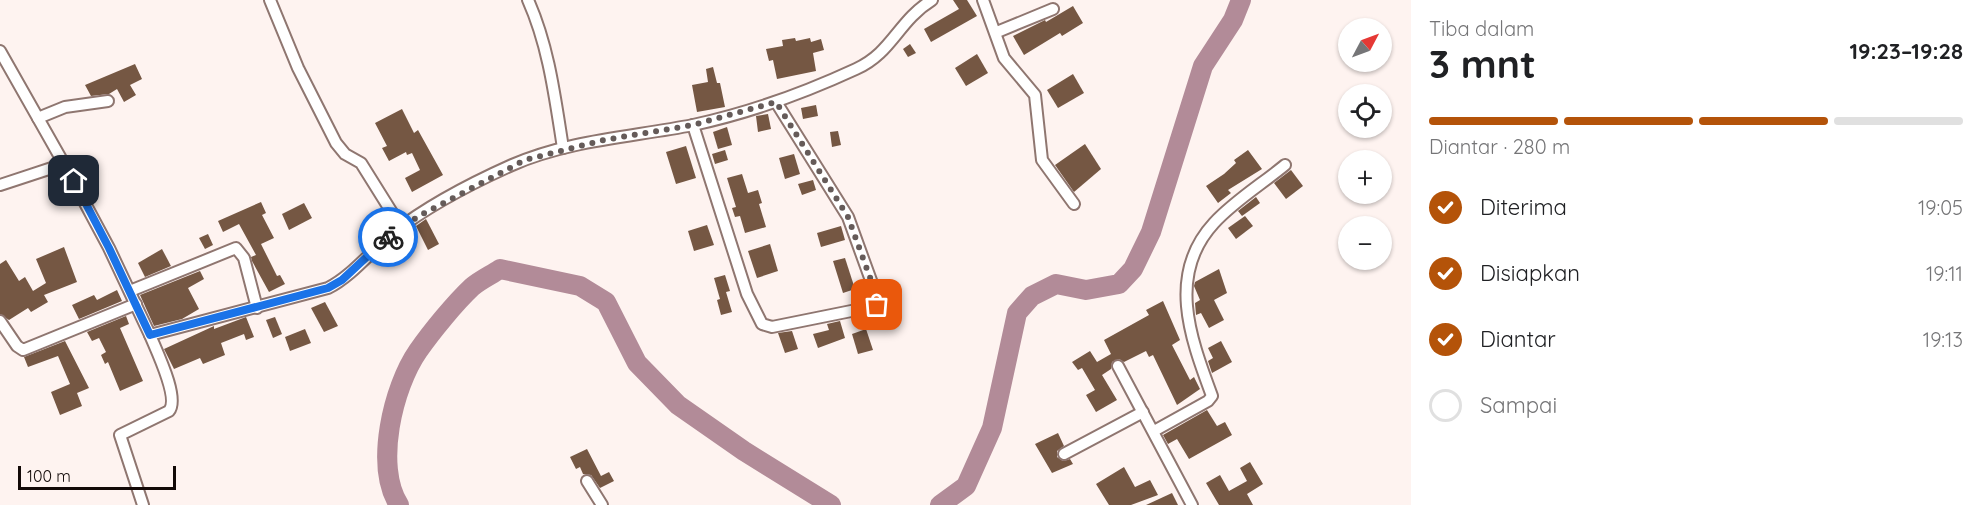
<!DOCTYPE html>
<html lang="id">
<meta charset="utf-8">
<style>
:root{--surface:#fff;--page:#f2f2f2;--text:#202124;--muted:#757577;--line:#e0e0e0;--accent:#b45309}
body{margin:0;font-family:Quicksand,sans-serif;background:var(--page);color:var(--text);height:100vh;display:flex;flex-direction:column;font-size:22px;white-space:nowrap}
*{box-sizing:border-box;margin:0}
p{font-size:20px;color:var(--muted)}
.icon{flex:none;width:33px;height:33px;fill:none;stroke:currentColor;stroke-width:2;stroke-linecap:round;stroke-linejoin:round}
.map{position:relative;flex:1;overflow:hidden}
.panel{display:flex;flex-direction:column;background:var(--surface);width:570px}
.panel>*{flex:none}
.needle{width:39px;rotate:49deg}
.controls{position:absolute;left:1338px;top:18px;display:grid;gap:12px}
.controls a{display:grid;place-items:center;width:54px;height:54px;border-radius:50%;background:var(--surface);box-shadow:0 2px 4px #0004;font-size:30px}
.scale{position:absolute;left:18px;bottom:15px;width:158px;box-sizing:border-box;padding-left:6px;border:3px solid #120907;border-top:0;font-size:16px;line-height:21px;white-space:nowrap;color:#120907;-webkit-text-stroke:4px #fef3f0;paint-order:stroke}
.pin{position:absolute;display:grid;place-items:center;width:51px;height:51px;color:#fff;margin:-26px;border-radius:12px;box-shadow:0 3px 9px #0006}
.courier{position:absolute;display:grid;place-items:center;width:60px;height:60px;margin:-30px;border:4px solid #1a73e8;border-radius:50%;background:#fff;color:#222;box-shadow:0 2px 8px #0007}
.headline em{font-style:normal;font-weight:700}
.headline div{display:flex;flex-direction:column-reverse}
.headline{display:flex;align-items:center;justify-content:space-between;height:102px;padding:0 18px}
h1{font-size:39px;font-weight:700;line-height:45px}
.bar{display:grid;grid-template-columns:repeat(4,1fr);gap:9px 6px;align-content:center;height:72px;padding:0 18px}
.bar i{height:8px;border-radius:4px;background:var(--line)}
.bar .on{background:var(--accent)}
.bar p{grid-column:span 4}
ol{padding:0 18px;list-style:none}
li{display:flex;align-items:center;gap:18px;height:66px}
li p{margin-inline-start:auto}
li .icon{padding:6px;border-radius:50%;background:var(--accent);color:#fff;stroke-width:4}
li:last-child{color:var(--muted)}
li i{width:33px;height:33px;border:3px solid var(--line);border-radius:50%}
main{display:flex;flex:1;min-height:0}
.map>svg:first-child{display:block}
.lines{fill:none;stroke-linecap:round;stroke-linejoin:round}
.river{stroke:#b28b98;stroke-width:20}
.building{fill:#755743}
.minor-casing{stroke:#8f7670;stroke-width:14}
.minor{stroke:#fff;stroke-width:10}
.done{stroke:#655b59;stroke-width:6;stroke-dasharray:0 10.8}
.route{stroke:#1a73e8;stroke-width:8}
</style>
<main>
<div class="map">
<svg width="1411" height="505" viewBox="0 0 1411 505">
<rect width="100%" height="100%" fill="#fef3f0"/>
<g class="lines">
<g class="river">
<path d="M399,505c-25,-39 -6,-118 19,-154 14,-20 37,-48 54,-64 8,-7 19,-12 28,-18l80,17 26,16 31,61 41,42 66,46 87,54"/>
<path d="M940,505l26,-19 26,-58 25,-115 15,-17 24,-12 30,6 33,-6 14,-15 18,-37 52,-166 30,-46 8,-20"/>
</g>
</g>
<g class="building">
<path d="M953,0h14l10,16 -46,26 -7,-13 35,-20z"/>
<path d="M1073,6l10,17 -21,13 -2,-3 -36,22 -11,-19 32,-16 1,2z"/>
<path d="M795,38l1,3 14,-3 1,4 10,-3 3,11 -11,3 3,18 -39,8 -4,-19 -4,1 -3,-12 17,-3 -1,-6z"/>
<path d="M910,44l6,9 -8,4 -5,-8z"/>
<path d="M977,54l11,19 -22,13 -11,-18z"/>
<path d="M135,64l7,15 -12,6 6,10 -12,7 -7,-13 -8,5 -18,2 -6,-11z"/>
<path d="M713,67l4,16h3l5,24 -28,5 -5,-27 16,-3 -2,-13z"/>
<path d="M1073,74l11,19 -26,15 -11,-18z"/>
<path d="M816,105l2,11 -15,3 -2,-11z"/>
<path d="M402,109l12,24 4,-3 25,45 -31,17 -7,-14 15,-8 -8,-17 -5,2 -1,-3 -17,9 -7,-13 5,-2 -12,-23z"/>
<path d="M768,114l3,15 -13,3 -2,-16z"/>
<path d="M727,127l5,18 -14,4 -5,-17z"/>
<path d="M838,131l3,14 -9,2 -2,-15z"/>
<path d="M1085,144l16,25 -27,23 -19,-27z"/>
<path d="M686,146l10,32 -20,6 -10,-32z"/>
<path d="M725,150l3,10 -13,4 -3,-10z"/>
<path d="M1248,150l14,19 -34,21 3,3 -13,10 -12,-17 18,-12 12,-11 -2,-3z"/>
<path d="M794,154l6,20 -15,5 -6,-21z"/>
<path d="M1291,170l12,16 -17,13 -12,-16z"/>
<path d="M742,174l6,19 10,-3 4,13 -3,1 7,23 -21,6 -5,-17 -5,1 -3,-9 4,-1 -9,-29z"/>
<path d="M813,180l3,10 -14,5 -4,-11z"/>
<path d="M1256,197l4,6 -18,13 -4,-5z"/>
<path d="M261,202l5,11 -4,2 12,23 -13,6 16,32 3,-1 5,9 -16,8 -17,-31 -1,-4 5,-2 -17,-31 -16,8 -5,-11z"/>
<path d="M304,203l8,15 -23,12 -7,-16z"/>
<path d="M1245,216l8,10 -17,13 -8,-11z"/>
<path d="M426,219l13,25 -11,6 -12,-24z"/>
<path d="M707,225l7,20 -20,6 -6,-20z"/>
<path d="M841,226l4,14 -24,7 -4,-14z"/>
<path d="M208,234l5,11 -8,4 -6,-11z"/>
<path d="M770,244l8,27 -21,7 -9,-27z"/>
<path d="M64,247l13,35 -33,13 4,7 -17,10 -3,-4 -19,12 -9,-6v-50l6,-4 13,21 6,-4 8,14 13,-8 -10,-24z"/>
<path d="M162,249l9,17 -26,11 -7,-14z"/>
<path d="M845,258l10,31 -12,4 -10,-32z"/>
<path d="M1219,269l8,24 -13,7 10,20 -15,8 -8,-15 -5,2 -1,-12 5,-3 -6,-14 1,-4z"/>
<path d="M200,271l4,8 -16,9 11,21 -17,10 -28,7 -14,-31z"/>
<path d="M725,275l5,16 -4,1 6,20 -11,3 -4,-15 3,-1 -6,-21z"/>
<path d="M117,290l5,11 -43,18 -7,-14 22,-10 3,5z"/>
<path d="M1163,301l17,39 -8,5 18,35 4,-3 6,12 -23,16 -24,-50 -4,2 -3,-6 -22,11 -5,-3 -7,3 -1,7 -9,6 15,25 -21,12 -10,-17 9,-5 -13,-22 -4,2 -6,-8 18,-11 7,11 14,-8 -7,-14 45,-25 -3,-5z"/>
<path d="M325,302l13,24 -14,6 -13,-24z"/>
<path d="M126,316l3,8 -9,4 23,53 -23,10 -12,-29 -3,2 -4,-9 5,-3 -7,-14 -7,3 -5,-9z"/>
<path d="M246,317l8,20 -8,3 -2,-6 -23,9 4,12 -22,9 -3,-6 -26,11 -10,-20 50,-23v3z"/>
<path d="M275,317l7,17 -9,4 -7,-18z"/>
<path d="M840,321l5,17 -27,10 -5,-14 16,-4 -2,-6z"/>
<path d="M305,329l6,14 -21,8 -5,-14z"/>
<path d="M866,329l7,21 -15,4 -6,-20z"/>
<path d="M792,331l6,18 -13,4 -7,-20z"/>
<path d="M65,341l24,47 -12,5 5,13 -22,9 -9,-23 19,-8 -12,-28 -30,11 -4,-10z"/>
<path d="M1221,341l11,21 -20,11 -4,-12 5,-3 -5,-10z"/>
<path d="M1207,410l10,16 8,-4 7,13 -43,24 -12,-20 -9,5 -5,-9z"/>
<path d="M1058,433l6,13 -7,5v6l6,4 7,-2 3,5 -21,9 -17,-29z"/>
<path d="M587,449l14,27 8,-4 5,9 -14,7 -9,-13 -8,-1 -3,-7 -4,2 -6,-12z"/>
<path d="M1250,462l13,22 -16,10 6,11h-34l-13,-22 14,-8 9,16 18,-10 -7,-13z"/>
<path d="M1124,467l11,20 15,-7 8,15 -27,10h-22l-13,-21z"/>
<path d="M1172,493l6,12h-32z"/>
</g>
<g class="lines">
<g class="minor-casing">
<g id="minor">
<path d="M270,0l28,68 38,75 9,11 16,9 40,64"/>
<path d="M528,0c21,47 27,98 35,148"/>
<path d="M983,0l21,58 31,37 7,65 32,44"/>
<path d="M997,32l56,-23"/>
<path d="M0,51l64,113 -64,21"/>
<path d="M38,118l27,-11 43,-6"/>
<path d="M693,125l54,169 15,30 10,3 104,-21 1,-9 -29,-80 -72,-115"/>
<path d="M64,164l45,84 41,87 178,-47c24,-12 44,-38 65,-55 33,-26 81,-51 119,-68 57,-25 120,-28 181,-40 56,-12 111,-32 163,-56 36,-16 42,-48 76,-69"/>
<path d="M130,291l106,-43 8,10 13,50"/>
<path d="M0,321l17,25 6,4 113,-46"/>
<path d="M1118,366l74,139"/>
<path d="M1154,431l54,-30 4,-5c-21,-57 -46,-121 2,-173 20,-22 48,-39 71,-58"/>
<path d="M1064,454l79,-42"/>
<path d="M587,481l15,24"/>
<path d="M143,505l-23,-70 49,-24c11,-13 -13,-61 -19,-76"/>
</g>
</g>
<use href="#minor" class="minor"/>
</g>
<g class="lines">
<path class="done" d="M388,237l31,-21 106,-56 79,-20 89,-15 83,-23 72,115 24,66 5,22"/>
<path class="route" d="M74,181l35,67 41,87 178,-47 14,-8 46,-43"/>
</g>
</svg>
<div class="controls">
<a><svg class="needle" viewBox="-14 -14 28 28"><path d="M0-13l5 13h-10z" fill="#e53935"/><path d="M0 13l5-13h-10z" fill="#757577"/></svg></a>
<a><svg class="icon" aria-label="locate" viewBox="0 0 24 24"><circle cx="12" cy="12" r="6"/><path d="M12 2v4M12 18v4M2 12h4M18 12h4"/></svg></a>
<a>+</a>
<a>−</a>
</div>
<div class="scale">100 m</div>
<div class="pin" style="left:877px;top:305px;background:#ea580c"><svg class="icon" aria-label="bag" viewBox="0 0 24 24"><path d="M5 8h14l-1 12H6zM9 8a3 3 0 0 1 6 0"/></svg></div>
<div class="pin" style="left:74px;top:181px;background:#1f2937"><svg class="icon" aria-label="home" viewBox="0 0 24 24"><path d="M3 11l9-7 9 7M6 9v11h12V9"/></svg></div>
<div class="courier" style="left:388px;top:237px"><svg class="icon" aria-label="bike" viewBox="0 0 24 24"><circle cx="6" cy="16" r="4"/><circle cx="18" cy="16" r="4"/><path d="M6 16l4-8h5l3 8M10 8l3 8H6M13 5h3"/></svg></div>
</div>
<section class="panel">
<div class="headline"><div><h1>3 mnt</h1><p>Tiba dalam</p></div><em>19:23–19:28</em></div>
<div class="bar"><i class="on"></i><i class="on"></i><i class="on"></i><i></i><p>Diantar · 280 m</p></div>
<ol>
<li><svg class="icon" aria-label="check" viewBox="0 0 24 24"><path d="M5 12l5 5 9-10"/></svg>Diterima<p>19:05</p></li>
<li><svg class="icon" aria-label="check" viewBox="0 0 24 24"><path d="M5 12l5 5 9-10"/></svg>Disiapkan<p>19:11</p></li>
<li><svg class="icon" aria-label="check" viewBox="0 0 24 24"><path d="M5 12l5 5 9-10"/></svg>Diantar<p>19:13</p></li>
<li><i></i>Sampai</li>
</ol>
</section>
</main>
